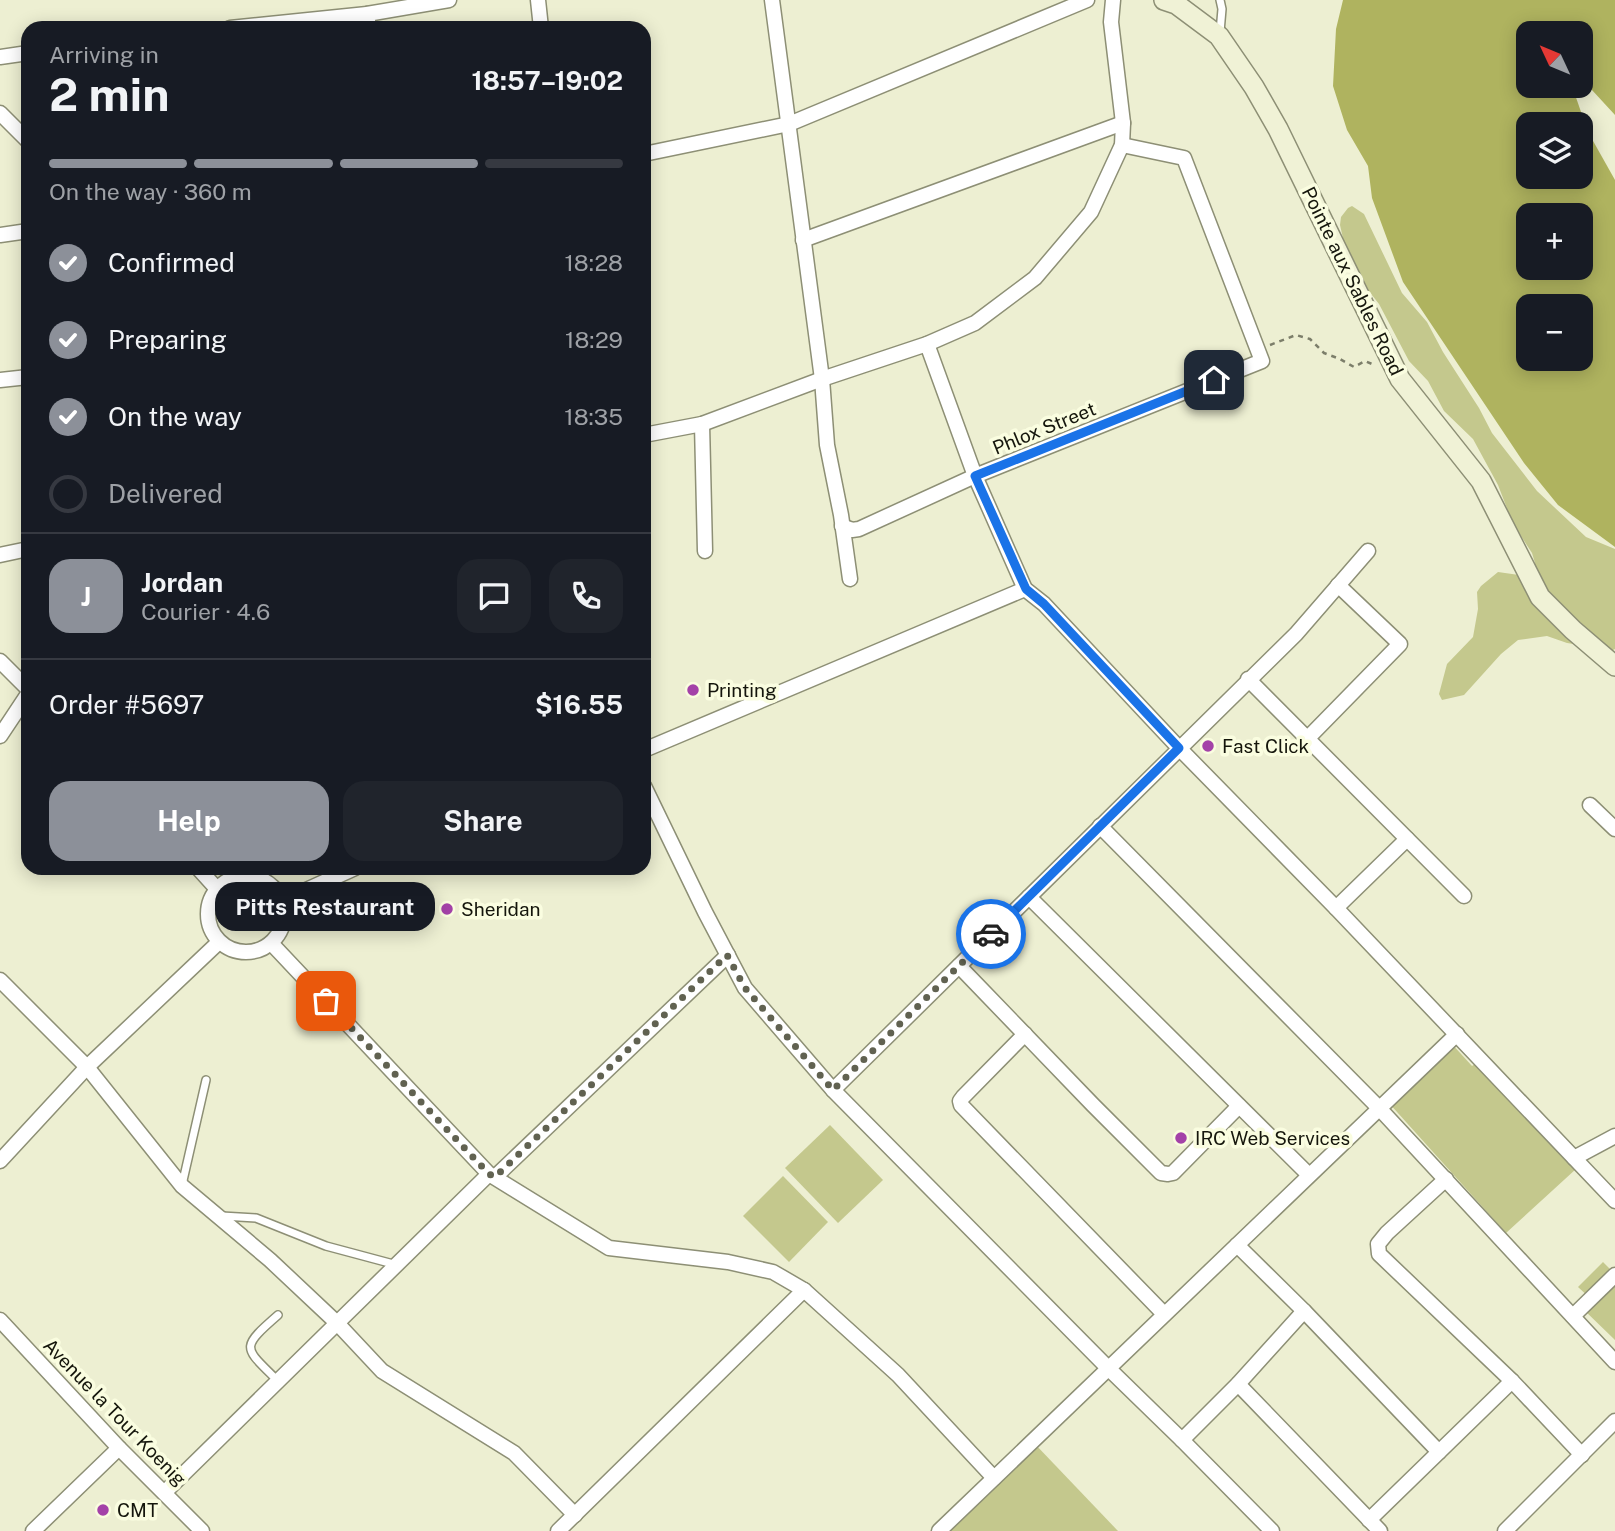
<!DOCTYPE html>
<meta charset="utf-8">
<style>
:root{--surface:#171b24;--page:#20242c;--text:#f1f3f6;--muted:#9ea1a6;--line:#363941;--accent:#8c9099}
body{margin:0;font-family:"Public Sans",sans-serif;background:var(--page);color:var(--text);height:100vh;display:flex;flex-direction:column;font-size:26px;white-space:nowrap}
*{box-sizing:border-box;margin:0}
p{font-size:23px;color:var(--muted)}
.icon{flex:none;width:38px;height:38px;fill:none;stroke:currentColor;stroke-width:2;stroke-linecap:round;stroke-linejoin:round}
.map{position:relative;flex:1;overflow:hidden}
.sheet{position:absolute;left:21px;top:21px;width:630px;height:854px;display:flex;flex-direction:column;background:var(--surface);border-radius:21px;box-shadow:0 4px 18px #0003}
.sheet>*{flex:none}
.needle{width:46px;rotate:314deg}
.buttons{position:absolute;left:1516px;top:21px;display:grid;gap:14px}
.buttons a{display:grid;place-items:center;width:77px;height:77px;border-radius:14px;background:var(--surface);box-shadow:0 4px 18px #0003;font-size:35px}
.pin{position:absolute;display:grid;place-items:center;width:60px;height:60px;color:#fff;margin:-30px;border-radius:14px;box-shadow:0 4px 10px #0006}
.courier{position:absolute;display:grid;place-items:center;width:70px;height:70px;margin:-35px;border:5px solid #1a73e8;border-radius:50%;background:#fff;color:#222;box-shadow:0 2px 9px #0007}
.bubble{position:absolute;height:49px;border-radius:21px;background:var(--surface);box-shadow:0 4px 18px #0003;font-size:23px;font-weight:700;line-height:49px;text-align:center}
.summary em{font-style:normal;font-weight:700}
.summary div{display:flex;flex-direction:column-reverse}
.summary{display:flex;align-items:center;justify-content:space-between;height:119px;padding:0 28px}
h1{font-size:46px;font-weight:700;line-height:52px}
.bar{display:grid;grid-template-columns:repeat(4,1fr);gap:10px 7px;align-content:center;height:84px;padding:0 28px}
.bar i{height:9px;border-radius:5px;background:var(--line)}
.bar .current{background:var(--accent)}
.bar p{grid-column:span 4}
.line{display:flex;align-items:center;gap:18px;padding:0 28px;border-top:2px solid var(--line)}
.line div{flex:1}
.round{display:grid;place-items:center;flex:none;width:74px;height:74px;border-radius:21px;background:var(--page)}
ol{padding:0 28px;list-style:none}
li{display:flex;align-items:center;gap:21px;height:77px}
li p{margin-inline-start:auto}
li .icon{padding:7px;border-radius:50%;background:var(--accent);color:#fff;stroke-width:4}
li:last-child{color:var(--muted)}
li i{width:38px;height:38px;border:4px solid var(--line);border-radius:50%}
.primary-button{display:flex;gap:14px;margin-top:auto;padding:14px 28px}
.primary-button a{flex:1;height:80px;border-radius:21px;background:var(--accent);color:#fff;font-size:28px;font-weight:700;line-height:80px;text-align:center}
.primary-button a+a{background:var(--page);color:var(--text)}
.map>svg:first-child{display:block}
.green{fill:#c4c88d}
.water{fill:#afb35f;fill-rule:evenodd}
.lines{fill:none;stroke-linecap:round;stroke-linejoin:round}
.service-casing{stroke:#8d8f75;stroke-width:10}
.minor-casing{stroke:#8d8f75;stroke-width:17}
.secondary-casing{stroke:#8d8f75;stroke-width:22}
.path{stroke:#7c7e6a;stroke-width:2.5;stroke-dasharray:5 5;stroke-linecap:butt}
.service{stroke:#fff;stroke-width:7}
.minor{stroke:#fff;stroke-width:14}
.secondary{stroke:#f0f2d6;stroke-width:19}
.done{stroke:#616251;stroke-width:7;stroke-dasharray:0 12.6}
.route{stroke:#1a73e8;stroke-width:9}
.poi-dot{fill:#a442a8;stroke:#fafde0;stroke-width:2.5}
.labels{text-anchor:middle;dominant-baseline:central;stroke-width:7;stroke-linejoin:round;paint-order:stroke}
.street-label{font-size:19px;fill:#15160c;stroke:#fafde0}
.poi-label{font-size:19px;fill:#15160c;stroke:#fafde0;text-anchor:start}
</style>
<div class="map">
<svg width="1615" height="1531" viewBox="0 0 1615 1531">
<rect width="100%" height="100%" fill="#edefd2"/>
<g class="green">
<path d="M1352,206l12,8 38,79 25,29 16,30 36,56 13,25 45,58 49,46 29,12v100l-2,1 -46,-7 -20,-7 -29,4 -17,14 -37,41 -22,5 -3,-6 8,-30 26,-27 5,-28 -1,-17 4,-6 17,-14 28,4 9,-13 -3,-10 -19,-29 -15,-39 -25,-46 -29,-28 -16,-30 -19,-20 -30,-57 -26,-33 -5,-11 -8,-35 1,-8 7,-9z"/>
<path d="M1451,1043l21,23 6,-4 98,107 -70,64 -118,-131z"/>
<path d="M830,1125l53,55 -45,43 -53,-55z"/>
<path d="M783,1176l45,46 -39,40 -46,-46z"/>
<path d="M1603,1262l12,12v66l-34,-33 9,-9 -12,-11z"/>
<path d="M1034,1443l84,88h-177z"/>
</g>
<path class="water" d="M1343,0h272v115l-35,-38v-44h-52v53h44l16,46 27,48v367l-57,-42 -34,-42 -121,-181 -31,-84 -4,-32 -21,-36 -14,-44 3,-57zM1528,124h52v53h-52zM1528,215h52v53h-52zM1528,306h52v53h-52z"/>
<g class="lines">
<g class="service-casing">
<g id="service">
<path d="M1220,0l2,9 -2,23"/>
<path d="M182,1185l24,-105"/>
<path d="M222,1216l34,2 70,28 71,19"/>
<path d="M278,1315c-39,34 -34,32 0,66"/>
</g>
</g>
<g class="minor-casing">
<g id="minor">
<path d="M538,0l3,28"/>
<path d="M772,0l50,379 5,66 14,70 9,64"/>
<path d="M367,14l2,14"/>
<path d="M230,28l137,-14 82,-14"/>
<path d="M0,57l28,-4"/>
<path d="M0,113l28,28"/>
<path d="M644,154l145,-30 298,-124"/>
<path d="M0,235l28,-4"/>
<path d="M803,240l320,-117"/>
<path d="M927,344l48,132 50,113 19,15 135,144 157,160 279,293"/>
<path d="M0,380l28,-3"/>
<path d="M702,424l3,127"/>
<path d="M644,435l58,-11 120,-45 105,-35 48,-21 60,-45 56,-66 31,-67 1,-22 -12,-101 2,-22"/>
<path d="M842,526l10,4 7,-1 116,-53 287,-115 -78,-203 -62,-13"/>
<path d="M0,555l28,-6"/>
<path d="M0,661l28,28"/>
<path d="M1248,679l216,217"/>
<path d="M0,736l28,-42"/>
<path d="M1308,738l92,-94 -62,-59"/>
<path d="M644,750l381,-161"/>
<path d="M644,786l61,126 40,76 88,102 275,278 74,72 90,91"/>
<path d="M1590,805l25,24"/>
<path d="M1100,826l279,282 236,254"/>
<path d="M198,868l19,21"/>
<circle cx="246" cy="914" r="38"/>
<path d="M1029,897l280,278"/>
<path d="M282,901l73,-33"/>
<path d="M1336,908l71,-69"/>
<path d="M271,943l218,231 120,74 119,14 45,10 31,18 94,85 96,103"/>
<path d="M959,966l134,139 68,68 7,1 5,-1 66,-67"/>
<path d="M0,980l87,87 95,119 88,74 67,63 45,48 132,82 61,62"/>
<path d="M1025,1034l-62,63 -3,4 1,4 203,209"/>
<path d="M833,1090l463,-456 72,-83"/>
<path d="M1574,1158l41,-22"/>
<path d="M0,1161l87,-94 132,-125"/>
<path d="M495,1177l233,-222"/>
<path d="M1446,1179l-59,54 -9,11 1,10 133,127 70,74"/>
<path d="M1237,1245l67,66 135,141"/>
<path d="M1573,1316l42,-41"/>
<path d="M0,1320l119,128 83,83"/>
<path d="M1238,1384l142,147"/>
<path d="M1182,1440l56,-56 66,-73"/>
<path d="M165,1492l324,-318"/>
<path d="M1369,1520l143,-139"/>
<path d="M33,1531l86,-83"/>
<path d="M558,1531l246,-241"/>
<path d="M939,1531l518,-497"/>
<path d="M1505,1531l110,-110"/>
</g>
</g>
<g class="secondary-casing">
<path id="secondary" d="M1164,0l12,4 43,32 35,51 24,42 122,250 81,102 59,116 33,33 42,36"/>
</g>
<path class="path" d="M1270,345l26,-10 14,4 14,14 16,6 14,8 11,-6 7,3"/>
<use href="#service" class="service"/>
<use href="#minor" class="minor"/>
<use href="#secondary" class="secondary"/>
</g>
<g class="lines">
<path class="done" d="M326,1001l163,173 6,3 232,-222 18,33 88,102 158,-156"/>
<path class="route" d="M991,934l188,-186 -135,-144 -18,-15 -51,-113 239,-96"/>
</g>
<g class="poi-dot">
<circle cx="693" cy="690" r="7"/>
<circle cx="1208" cy="746" r="7"/>
<circle cx="447" cy="909" r="7"/>
<circle cx="1181" cy="1138" r="7"/>
<circle cx="103" cy="1510" r="7"/>
</g>
<g class="labels">
<g class="street-label">
<text transform="translate(1353 281) rotate(64)">Pointe aux Sables Road</text>
<text transform="translate(1044 428) rotate(-22)">Phlox Street</text>
<text transform="translate(115 1412) rotate(46)">Avenue la Tour Koenig</text>
</g>
<g class="poi-label">
<text x="707" y="690">Printing</text>
<text x="1222" y="746">Fast Click</text>
<text x="461" y="909">Sheridan</text>
<text x="1195" y="1138">IRC Web Services</text>
<text x="117" y="1510">CMT</text>
</g>
</g>
</svg>
<div class="buttons">
<a><svg class="needle" viewBox="-14 -14 28 28"><path d="M0-13l5 13h-10z" fill="#e53935"/><path d="M0 13l5-13h-10z" fill="#9ea1a6"/></svg></a>
<a><svg class="icon" aria-label="layers" viewBox="0 0 24 24"><path d="M12 4l9 5-9 5-9-5zM3 14l9 5 9-5"/></svg></a>
<a>+</a>
<a>−</a>
</div>
<div class="pin" style="left:326px;top:1001px;background:#ea580c"><svg class="icon" aria-label="bag" viewBox="0 0 24 24"><path d="M5 8h14l-1 12H6zM9 8a3 3 0 0 1 6 0"/></svg></div>
<div class="pin" style="left:1214px;top:380px;background:#1f2937"><svg class="icon" aria-label="home" viewBox="0 0 24 24"><path d="M3 11l9-7 9 7M6 9v11h12V9"/></svg></div>
<div class="courier" style="left:991px;top:934px"><svg class="icon" aria-label="car" viewBox="0 0 24 24"><path d="M5 17H2v-5l4-1 3-4h7l3 4 3 1v5h-3M9 17h6M6 11h13"/><circle cx="7" cy="17" r="2"/><circle cx="17" cy="17" r="2"/></svg></div>
<div class="bubble" style="left:215px;top:882px;width:220px">Pitts Restaurant</div>
<section class="sheet">
<div class="summary"><div><h1>2 min</h1><p>Arriving in</p></div><em>18:57–19:02</em></div>
<div class="bar"><i class="current"></i><i class="current"></i><i class="current"></i><i></i><p>On the way · 360 m</p></div>
<ol>
<li><svg class="icon" aria-label="check" viewBox="0 0 24 24"><path d="M5 12l5 5 9-10"/></svg>Confirmed<p>18:28</p></li>
<li><svg class="icon" aria-label="check" viewBox="0 0 24 24"><path d="M5 12l5 5 9-10"/></svg>Preparing<p>18:29</p></li>
<li><svg class="icon" aria-label="check" viewBox="0 0 24 24"><path d="M5 12l5 5 9-10"/></svg>On the way<p>18:35</p></li>
<li><i></i>Delivered</li>
</ol>
<div class="line" style="height:126px"><b class="round" style="background:var(--accent);color:#fff">J</b><div><b>Jordan</b><p>Courier · 4.6</p></div><a class="round"><svg class="icon" aria-label="chat" viewBox="0 0 24 24"><path d="M4 5h16v11H9l-5 4z"/></svg></a><a class="round"><svg class="icon" aria-label="phone" viewBox="0 0 24 24"><path d="M5 4h4l2 5-3 2q2 4 5 5l2-3 5 2v4C11 20 4 13 5 4z"/></svg></a></div>
<div class="line" style="height:91px"><div>Order #5697</div><b>$16.55</b></div>
<div class="primary-button"><a>Help</a><a>Share</a></div>
</section>
</div>
